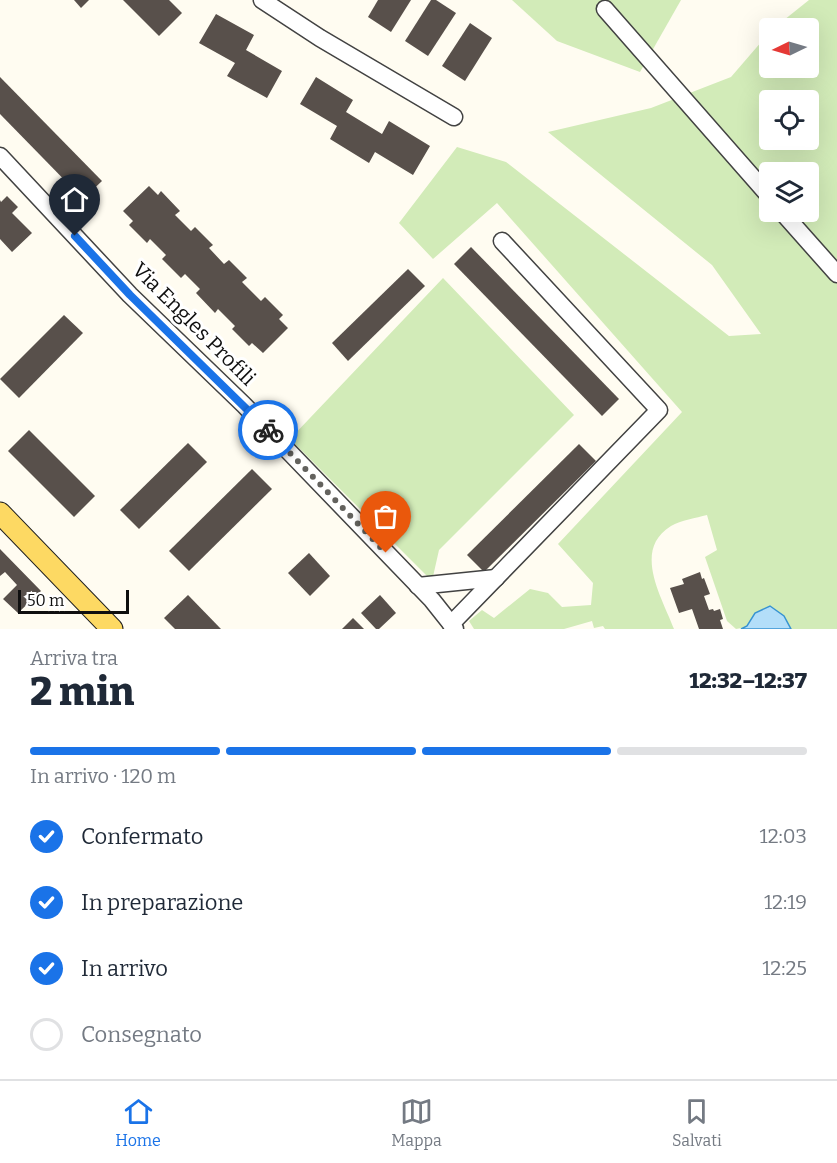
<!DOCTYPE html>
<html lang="it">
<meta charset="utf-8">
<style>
:root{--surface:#fff;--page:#f2f2f3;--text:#1f2937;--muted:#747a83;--line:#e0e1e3;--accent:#1a73e8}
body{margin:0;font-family:Bitter,serif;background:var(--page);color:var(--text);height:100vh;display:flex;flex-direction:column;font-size:22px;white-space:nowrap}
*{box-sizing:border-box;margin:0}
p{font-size:20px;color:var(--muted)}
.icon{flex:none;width:33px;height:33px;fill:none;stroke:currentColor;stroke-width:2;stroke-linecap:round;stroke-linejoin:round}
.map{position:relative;height:629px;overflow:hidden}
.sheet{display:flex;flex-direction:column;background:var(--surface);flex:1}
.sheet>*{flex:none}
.needle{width:39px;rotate:265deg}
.fabs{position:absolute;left:759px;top:18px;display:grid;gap:12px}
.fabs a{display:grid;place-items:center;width:60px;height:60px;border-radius:6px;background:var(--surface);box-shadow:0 6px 24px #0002;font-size:30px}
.scale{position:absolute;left:18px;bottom:15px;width:111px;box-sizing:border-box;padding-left:6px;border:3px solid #0f0f0f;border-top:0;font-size:16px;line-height:21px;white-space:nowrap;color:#0f0f0f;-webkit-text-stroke:4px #fff;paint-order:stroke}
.pin{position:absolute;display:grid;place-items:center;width:51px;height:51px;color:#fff;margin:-62px -26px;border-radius:50% 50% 50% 0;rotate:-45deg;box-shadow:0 0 6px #0007}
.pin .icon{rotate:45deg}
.courier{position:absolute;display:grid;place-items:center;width:60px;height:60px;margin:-30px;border:4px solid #1a73e8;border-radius:50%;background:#fff;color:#222;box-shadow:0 2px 8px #0007}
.headline em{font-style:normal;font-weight:800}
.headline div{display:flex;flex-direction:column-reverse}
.headline{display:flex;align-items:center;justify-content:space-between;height:102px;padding:0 30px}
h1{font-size:39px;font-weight:800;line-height:45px}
.bar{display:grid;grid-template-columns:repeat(4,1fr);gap:9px 6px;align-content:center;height:72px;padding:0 30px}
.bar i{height:8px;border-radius:4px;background:var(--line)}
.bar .current{background:var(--accent)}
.bar p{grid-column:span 4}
ol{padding:0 30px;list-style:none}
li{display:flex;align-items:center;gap:18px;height:66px}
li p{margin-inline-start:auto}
li .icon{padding:6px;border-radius:50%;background:var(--accent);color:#fff;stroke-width:4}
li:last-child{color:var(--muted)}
li i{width:33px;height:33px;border:3px solid var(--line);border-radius:50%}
.tab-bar{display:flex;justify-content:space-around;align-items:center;height:84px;border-top:2px solid var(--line);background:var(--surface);font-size:16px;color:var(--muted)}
.tab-bar a{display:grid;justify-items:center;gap:3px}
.tab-bar .current{color:var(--accent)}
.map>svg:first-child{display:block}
.green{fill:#d2ebb8;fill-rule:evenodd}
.water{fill:#b3def9;stroke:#3793d2;stroke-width:1.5}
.building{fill:#58504b}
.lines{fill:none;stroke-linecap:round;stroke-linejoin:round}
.minor-casing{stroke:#424242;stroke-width:19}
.major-casing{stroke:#202020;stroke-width:23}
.minor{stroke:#fff;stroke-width:16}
.major{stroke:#fdd963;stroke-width:21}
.done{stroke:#63625e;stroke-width:6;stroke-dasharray:0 10.8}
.route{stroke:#1a73e8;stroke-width:8}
.labels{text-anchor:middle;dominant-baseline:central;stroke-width:6;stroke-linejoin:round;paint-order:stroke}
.street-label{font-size:21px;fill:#0f0f0f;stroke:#fff}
</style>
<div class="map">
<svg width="837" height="629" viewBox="0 0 837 629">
<rect width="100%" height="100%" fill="#fffcf1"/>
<g class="green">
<path d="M512,0h169l-41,72 -83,-31z"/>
<path d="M809,0h28v629h-46l-7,-13 -29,-3 -8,14 -11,2 -9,-8 -22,-64 12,-7 -10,-35c-11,3 -26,5 -36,11 -39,24 -9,71 3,103h-69l-2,-3 -9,2 -2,-7 -28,8h-90l-5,-8 13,-11 12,8 36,-29 18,4 14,14 29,-2 2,-22 -35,-39 124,-132 -185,-209 -64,56 -34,-36 58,-76 49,15 223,174 32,-2 -49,-69 -164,-133 103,-24 80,-31 38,-44 1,35h38v-40h-34zM770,100h38v40h-38zM770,172h38v40h-38z"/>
<path d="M443,278l131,137 -135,135 -7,31 -142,-142z"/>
</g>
<path class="water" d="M770,606l14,10 7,13h-50l6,-3 8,-13z"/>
<g class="building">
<path d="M74,0h15l-8,8z"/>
<path d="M123,0h46l13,13 -23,23z"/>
<path d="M378,0h33l-20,32 -23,-15z"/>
<path d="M431,0h5l20,13 -28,43 -23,-15z"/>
<path d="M216,14l38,21 -8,15 36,21 -15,27 -40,-22 8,-13 -36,-20z"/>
<path d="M470,23l22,15 -27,43 -23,-15z"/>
<path d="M0,77l102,104 -19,18 -83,-85z"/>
<path d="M316,77l37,23 -7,12 36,22 7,-13 41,25 -17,29 -38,-23 -6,11 -39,-24 7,-13 -37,-22z"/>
<path d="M149,186l9,9 3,-4 19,20 -5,4 16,16 4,-4 18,18 -4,3 15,16 5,-4 18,18 -5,4 19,19 4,-4 18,18 -4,4 9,9 -25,25 -11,-10 -3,3 -17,-17 3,-3 -17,-17 -3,4 -19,-20 4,-4 -15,-15 -4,4 -19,-19 4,-4 -16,-16 -3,4 -18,-18 4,-4 -10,-10z"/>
<path d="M7,196l11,11 -6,6 20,20 -20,19 -12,-13v-39l1,2z"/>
<path d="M471,247l148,152 -17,17 -148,-152z"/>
<path d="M408,269l17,17 -77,75 -16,-18z"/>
<path d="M64,315l19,18 -64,65 -19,-19z"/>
<path d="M29,430l66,66 -21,21 -66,-66z"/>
<path d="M188,443l19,19 -68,67 -19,-19z"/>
<path d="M579,444l17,17 -112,111 -17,-17z"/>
<path d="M252,469l20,20 -83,82 -20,-20z"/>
<path d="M0,549l41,42 -23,22 -15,-14 14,-14 -12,-13 -5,4z"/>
<path d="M309,553l21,23 -20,20 -22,-23z"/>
<path d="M700,572l2,7 2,-1 6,16 -6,2 5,14 4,-1 1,2 6,-2 3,10 -3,1 3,9h-24l-7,-20 -13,4 -9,-25 14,-4 -2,-5z"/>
<path d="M188,595l33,34h-46l-11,-11z"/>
<path d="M380,595l16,18 -17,16h-3l-15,-16z"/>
<path d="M353,618l11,11h-22z"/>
</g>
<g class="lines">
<g class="minor-casing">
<g id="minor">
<path d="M262,0l58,38 134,79"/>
<path d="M605,9l165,188"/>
<path d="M0,156l130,139 114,110 188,195 23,29"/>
<path d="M782,212l55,62"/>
<path d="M418,586l78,-8"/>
<path d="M451,624l208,-214 -157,-169"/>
</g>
</g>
<g class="major-casing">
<path id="major" d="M0,513l112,116"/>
</g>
<use href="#minor" class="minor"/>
<use href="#major" class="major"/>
</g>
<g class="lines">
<path class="done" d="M268,430l118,123"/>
<path class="route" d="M75,236l55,59 138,135"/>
</g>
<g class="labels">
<g class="street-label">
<text transform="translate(194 324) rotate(45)">Via Engles Profili</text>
</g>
</g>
</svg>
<div class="fabs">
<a><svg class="needle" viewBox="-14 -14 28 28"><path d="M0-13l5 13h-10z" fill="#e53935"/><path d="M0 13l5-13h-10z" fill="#747a83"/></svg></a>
<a><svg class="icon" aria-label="locate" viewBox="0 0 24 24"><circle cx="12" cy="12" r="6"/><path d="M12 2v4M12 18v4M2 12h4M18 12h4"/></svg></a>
<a><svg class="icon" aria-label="layers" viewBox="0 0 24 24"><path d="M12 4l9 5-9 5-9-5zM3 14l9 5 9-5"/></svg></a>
</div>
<div class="scale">50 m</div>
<div class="pin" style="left:386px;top:553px;background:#ea580c"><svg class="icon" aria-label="bag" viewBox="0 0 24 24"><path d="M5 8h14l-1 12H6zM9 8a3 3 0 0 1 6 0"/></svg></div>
<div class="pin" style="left:75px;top:236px;background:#1f2937"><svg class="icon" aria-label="home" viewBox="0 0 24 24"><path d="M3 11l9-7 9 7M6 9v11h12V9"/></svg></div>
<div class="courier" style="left:268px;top:430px"><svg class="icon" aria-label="bike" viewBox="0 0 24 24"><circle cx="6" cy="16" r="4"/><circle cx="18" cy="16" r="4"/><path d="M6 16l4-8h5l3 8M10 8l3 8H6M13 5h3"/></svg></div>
</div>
<section class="sheet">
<div class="headline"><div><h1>2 min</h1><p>Arriva tra</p></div><em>12:32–12:37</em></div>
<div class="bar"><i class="current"></i><i class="current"></i><i class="current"></i><i></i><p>In arrivo · 120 m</p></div>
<ol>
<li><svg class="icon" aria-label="check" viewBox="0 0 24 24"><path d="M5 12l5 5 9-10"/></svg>Confermato<p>12:03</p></li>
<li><svg class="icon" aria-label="check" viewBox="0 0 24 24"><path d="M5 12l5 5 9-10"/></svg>In preparazione<p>12:19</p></li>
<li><svg class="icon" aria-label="check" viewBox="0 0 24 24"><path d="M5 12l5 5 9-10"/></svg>In arrivo<p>12:25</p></li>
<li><i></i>Consegnato</li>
</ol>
</section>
<nav class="tab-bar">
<a class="current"><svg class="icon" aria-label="home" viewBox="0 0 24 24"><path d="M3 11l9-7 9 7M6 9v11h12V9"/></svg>Home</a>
<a><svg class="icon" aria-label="map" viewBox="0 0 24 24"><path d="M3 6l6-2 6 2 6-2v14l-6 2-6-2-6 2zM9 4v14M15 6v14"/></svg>Mappa</a>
<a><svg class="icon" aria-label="saved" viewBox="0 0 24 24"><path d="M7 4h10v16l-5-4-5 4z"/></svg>Salvati</a>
</nav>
